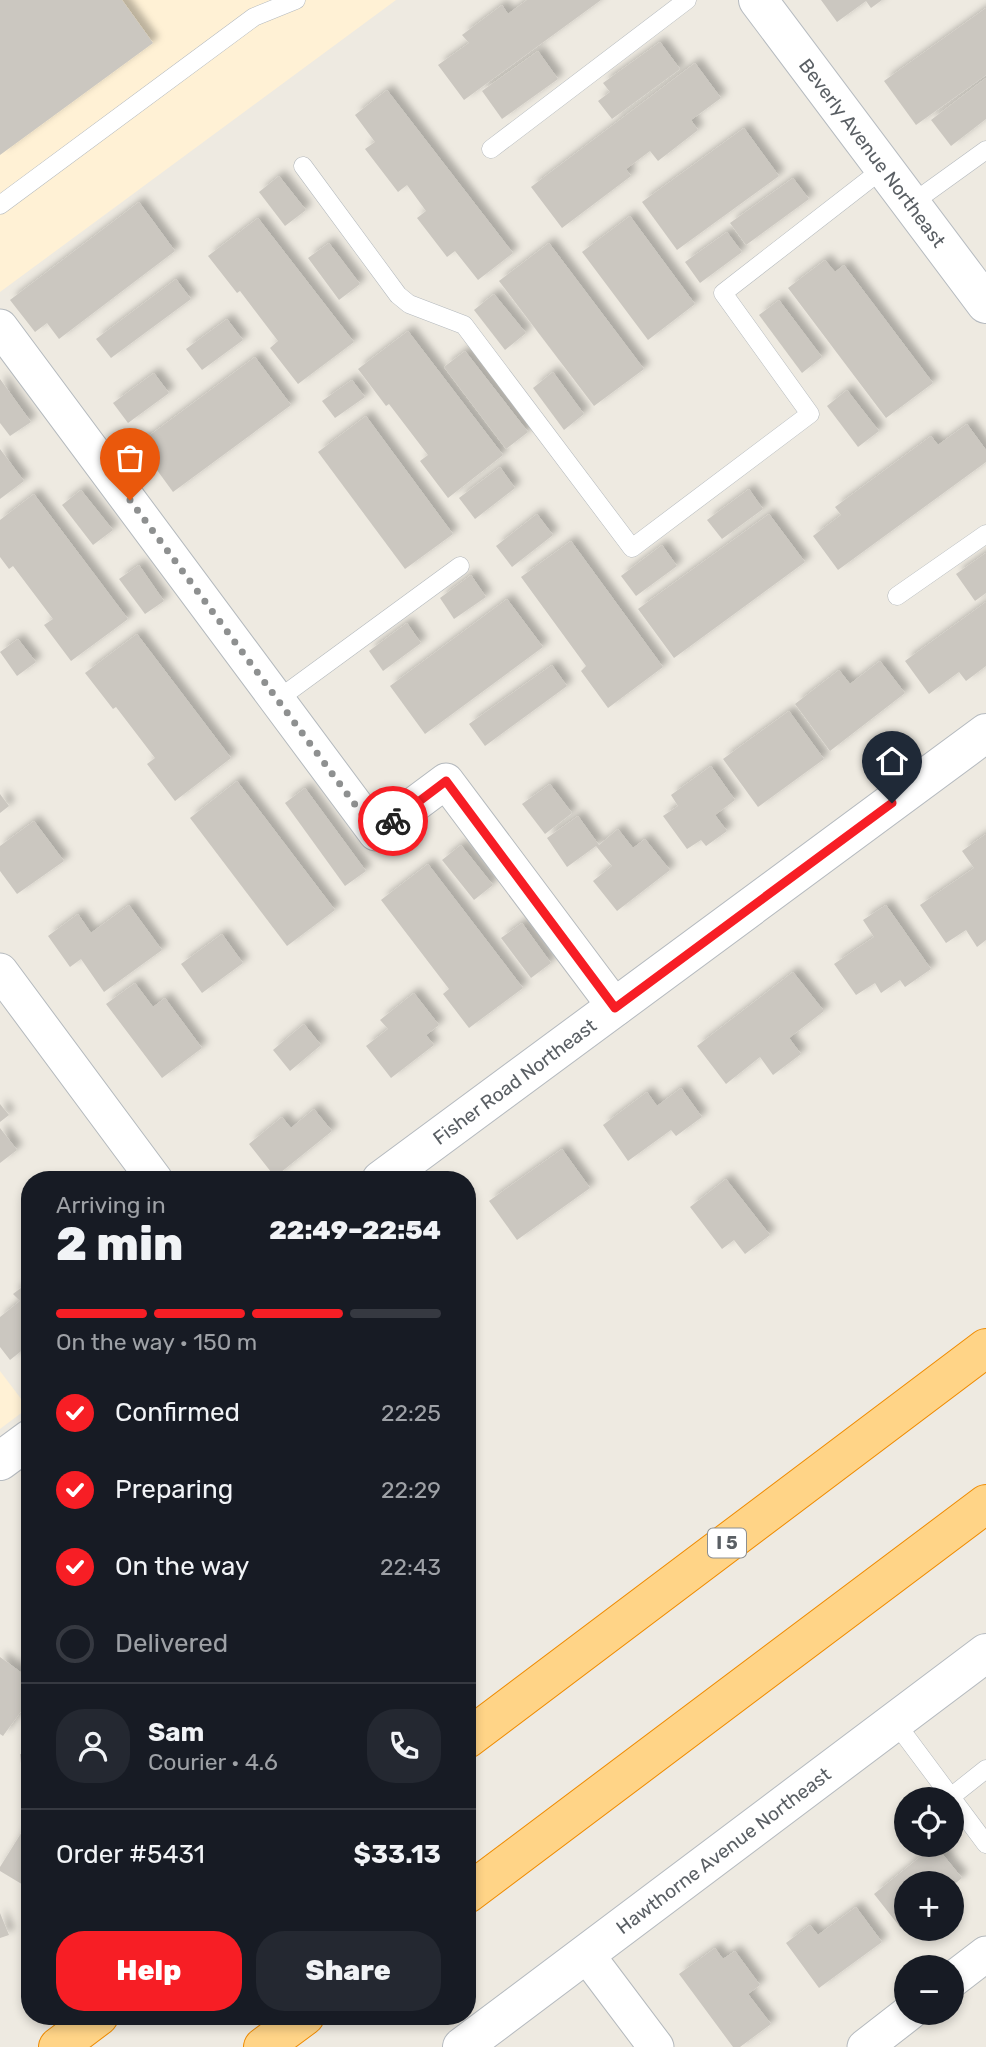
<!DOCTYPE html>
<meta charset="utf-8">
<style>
:root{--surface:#171b24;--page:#242831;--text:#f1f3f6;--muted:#9ea1a6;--line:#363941;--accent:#f71e25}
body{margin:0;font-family:Rubik,sans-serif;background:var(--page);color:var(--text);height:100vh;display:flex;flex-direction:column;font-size:26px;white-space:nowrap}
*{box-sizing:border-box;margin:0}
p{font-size:23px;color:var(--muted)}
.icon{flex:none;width:38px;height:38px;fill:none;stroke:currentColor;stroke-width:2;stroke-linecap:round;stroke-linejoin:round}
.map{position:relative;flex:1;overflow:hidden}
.sheet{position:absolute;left:21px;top:1171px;width:455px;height:854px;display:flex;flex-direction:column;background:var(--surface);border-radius:28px;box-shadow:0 4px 10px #0003}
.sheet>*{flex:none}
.tools{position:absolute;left:894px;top:1787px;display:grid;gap:14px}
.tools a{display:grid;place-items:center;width:70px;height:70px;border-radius:50%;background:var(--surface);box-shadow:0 4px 10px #0003;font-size:35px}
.pin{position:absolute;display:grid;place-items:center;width:60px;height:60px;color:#fff;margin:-72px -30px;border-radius:50% 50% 50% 0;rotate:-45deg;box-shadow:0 0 7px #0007}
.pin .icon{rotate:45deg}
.courier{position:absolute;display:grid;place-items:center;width:70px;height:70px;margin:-35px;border:5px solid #f71e25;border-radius:50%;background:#fff;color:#222;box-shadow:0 2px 9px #0007}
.summary em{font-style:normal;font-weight:800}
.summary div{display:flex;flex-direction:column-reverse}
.summary{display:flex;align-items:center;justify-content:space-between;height:119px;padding:0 35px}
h1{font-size:46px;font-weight:800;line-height:52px}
.bar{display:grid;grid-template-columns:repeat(4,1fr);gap:10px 7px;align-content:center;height:84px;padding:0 35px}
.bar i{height:9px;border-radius:5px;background:var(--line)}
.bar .active{background:var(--accent)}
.bar p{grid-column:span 4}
.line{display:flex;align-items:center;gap:18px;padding:0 35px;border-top:2px solid var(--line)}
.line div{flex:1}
.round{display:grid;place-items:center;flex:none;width:74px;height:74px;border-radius:28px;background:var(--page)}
ol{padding:0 35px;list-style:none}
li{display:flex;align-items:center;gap:21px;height:77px}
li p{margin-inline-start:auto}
li .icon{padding:7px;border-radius:50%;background:var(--accent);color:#fff;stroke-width:4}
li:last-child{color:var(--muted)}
li i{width:38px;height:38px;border:4px solid var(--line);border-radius:50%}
.primary-button{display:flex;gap:14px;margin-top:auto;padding:14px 35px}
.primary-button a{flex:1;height:80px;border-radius:28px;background:var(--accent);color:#fff;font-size:28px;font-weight:800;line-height:80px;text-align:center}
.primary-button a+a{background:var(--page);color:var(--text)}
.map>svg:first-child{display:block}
.commercial{fill:#fff1d5}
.building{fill:#cbc7c0;filter:url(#shadow)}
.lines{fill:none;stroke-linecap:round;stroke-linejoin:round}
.lane-casing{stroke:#b4b9bd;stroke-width:19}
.street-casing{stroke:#b4b9bd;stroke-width:37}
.secondary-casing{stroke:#b5babf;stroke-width:40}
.highway-casing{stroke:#ef8b00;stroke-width:40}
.lane{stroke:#fff;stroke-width:18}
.street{stroke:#fff;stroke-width:35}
.secondary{stroke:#fff;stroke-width:38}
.highway{stroke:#ffd487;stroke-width:38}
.done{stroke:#8e9090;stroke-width:7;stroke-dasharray:0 12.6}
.route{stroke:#f71e25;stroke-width:9}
.labels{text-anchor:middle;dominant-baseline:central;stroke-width:5;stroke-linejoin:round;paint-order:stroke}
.shield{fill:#fff;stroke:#8c8f92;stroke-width:2}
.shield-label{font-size:18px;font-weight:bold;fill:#5a5f64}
.street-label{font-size:19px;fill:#5a5f64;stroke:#fff}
</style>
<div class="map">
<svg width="986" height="2047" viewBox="0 0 986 2047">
<defs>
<filter id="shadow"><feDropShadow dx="6" dy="-6" stdDeviation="3.5" flood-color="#0004"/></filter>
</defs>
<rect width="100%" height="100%" fill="#eeeae1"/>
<g class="commercial">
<path d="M0,0h396l-396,292z"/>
<path d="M0,1371l28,37 -28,21z"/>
</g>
<g class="building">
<path d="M0,0h122l31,43 -153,112z"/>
<path d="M527,0h74l-137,100 -26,-35 31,-22 -7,-8 40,-30 6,9z"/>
<path d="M821,0h61l-11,8 -5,-7 -29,21z"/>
<path d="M986,8v67l-70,50 -32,-44z"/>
<path d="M660,42l20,27 -68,50 -14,-18 12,-9 -7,-9z"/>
<path d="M538,51l20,28 -56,40 -20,-28z"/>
<path d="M695,63l26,35 -30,22 7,10 -40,31 -8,-10 -24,18 5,7 -69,52 -31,-41z"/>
<path d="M986,78v41l-35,27 -20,-26z"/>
<path d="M387,90l126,163 -35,27 -23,-29 -8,6 -30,-39 9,-7 -19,-26 -9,7 -33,-43 10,-7 -20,-27z"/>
<path d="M744,128l35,48 -102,74 -35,-48z"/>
<path d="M279,176l27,34 -21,16 -26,-34z"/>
<path d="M793,178l16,21 -63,46 -16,-22z"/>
<path d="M139,202l36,49 -116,88 -12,-16 -12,9 -25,-32z"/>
<path d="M630,216l65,88 -47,36 -66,-88z"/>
<path d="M258,218l96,124 -56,42 -28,-36 8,-7 -38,-50 -3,2 -29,-37z"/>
<path d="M727,232l15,20 -42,31 -15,-21z"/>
<path d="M329,243l31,41 -21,16 -31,-42z"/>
<path d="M549,243l95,126 -50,37 -95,-125z"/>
<path d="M825,260l10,12 9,-7 89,118 -47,35 -98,-130z"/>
<path d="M176,279l15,20 -80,59 -15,-19z"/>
<path d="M494,294l32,39 -21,17 -31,-40z"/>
<path d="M779,300l43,57 -20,16 -43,-58z"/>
<path d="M227,319l16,21 -41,30 -16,-21z"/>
<path d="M408,331l95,124 -55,43 -28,-37 8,-6 -39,-51 -3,2 -28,-37z"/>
<path d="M465,351l63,81 -22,17 -62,-82z"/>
<path d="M255,357l36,48 -118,87 -35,-48z"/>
<path d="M553,372l31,42 -20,16 -31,-42z"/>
<path d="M154,373l15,20 -41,30 -15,-20z"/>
<path d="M0,379l31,43 -21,14 -10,-13z"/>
<path d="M352,380l13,17 -30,21 -13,-17z"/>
<path d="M847,390l32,41 -21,16 -31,-41z"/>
<path d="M366,416l87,118 -48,35 -87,-117z"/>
<path d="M967,424l19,26v12l-148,108 -25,-34 28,-21 -6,-8 96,-71 7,9z"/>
<path d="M0,449l24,32 -24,18z"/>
<path d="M500,467l15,21 -40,31 -16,-21z"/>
<path d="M749,489l14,20 -41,30 -15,-19z"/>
<path d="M81,490l32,40 -20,15 -31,-40z"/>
<path d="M34,494l94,125 -57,42 -27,-36 9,-6 -40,-53 -4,3 -9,-12v-37z"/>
<path d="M537,514l16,21 -41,32 -16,-21z"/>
<path d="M769,514l36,48 -131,96 -36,-49z"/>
<path d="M571,541l92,126 -55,41 -27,-37 5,-5 -65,-89z"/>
<path d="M662,545l15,21 -41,30 -15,-20z"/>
<path d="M986,553v40l-11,8 -19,-27z"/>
<path d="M139,565l25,36 -19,13 -26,-35z"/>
<path d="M471,575l15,22 -32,22 -14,-21z"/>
<path d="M507,599l36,48 -118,87 -35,-48z"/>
<path d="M986,602v64l-20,15 -7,-9 -30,22 -24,-33z"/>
<path d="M407,623l14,20 -38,28 -14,-20z"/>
<path d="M137,634l94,124 -56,43 -28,-37 8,-6 -39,-51 -3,2 -28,-36z"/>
<path d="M18,639l18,23 -19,14 -17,-24z"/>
<path d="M880,661l25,32 -75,58 -35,-47 44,-34 11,14z"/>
<path d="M552,665l15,21 -82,60 -16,-22z"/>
<path d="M789,711l35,48 -66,48 -35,-48z"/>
<path d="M711,766l24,34 -20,15 12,16 -21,15 -5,-6 -14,9 -24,-33 15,-10 -7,-11z"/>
<path d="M237,781l98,129 -48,36 -97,-128z"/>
<path d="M550,784l22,29 -27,21 -23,-30z"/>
<path d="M305,788l61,83 -21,15 -60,-83z"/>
<path d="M0,794l9,12 -9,7z"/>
<path d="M578,816l21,29 19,-16 15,19 12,-9 25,31 -53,41 -24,-30 19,-15 -16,-20 -29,21 -20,-29z"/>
<path d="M34,821l30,40 -47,33 -17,-23v-25z"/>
<path d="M986,834v106l-9,7 -11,-17 -20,13 -26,-38 54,-37 -12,-17z"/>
<path d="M461,845l32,40 -19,15 -32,-40z"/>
<path d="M428,864l95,124 -54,40 -26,-34 6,-5 -68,-89z"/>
<path d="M129,905l33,45 -58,42 -23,-33 -11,8 -22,-31 30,-22 13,19z"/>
<path d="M886,905l45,64 -26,18 -5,-7 -19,13 -6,-10 -19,12 -22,-31 40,-27 -11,-17z"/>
<path d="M522,923l29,40 -20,15 -30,-40z"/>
<path d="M222,934l21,29 -41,30 -21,-29z"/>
<path d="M793,972l31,39 -35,27 12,16 -28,21 -13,-18 -34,27 -29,-38z"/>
<path d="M135,983l18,24 12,-9 37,50 -40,30 -56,-74z"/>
<path d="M414,993l25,32 -13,10 8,10 -43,33 -25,-32 22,-17 -8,-9z"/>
<path d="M304,1024l17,21 -31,26 -17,-21z"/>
<path d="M681,1088l21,29 -26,19 -5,-6 -43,31 -25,-36 44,-33 10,14z"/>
<path d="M0,1104l9,11 -9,7z"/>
<path d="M314,1109l18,22 -57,46 -26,-33 33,-27 9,11z"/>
<path d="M0,1128l17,22 -17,13z"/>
<path d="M562,1149l28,39 -73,52 -28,-39z"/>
<path d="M726,1179l44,56 -25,19 -11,-14 -12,9 -32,-42z"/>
<path d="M30,1281v63l-20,16 -10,-13v-30l20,-16 -7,-7z"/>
<path d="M0,1657l30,22v20l-27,37 -3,-2z"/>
<path d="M30,1753v58l-4,1 -6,-58z"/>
<path d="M30,1819v70l-30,-18v-4z"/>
<path d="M935,1845l27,33 -10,8v-3h-46v39l-6,5 -26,-33z"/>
<path d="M856,1907l26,35 -63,46 -33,-45 24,-18 8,10z"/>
<path d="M0,1913l9,22 -9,3z"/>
<path d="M715,1948l8,11 12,-8 25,34 -12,9 23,30 -31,23h-7l-54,-73z"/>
</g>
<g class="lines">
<g class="lane-casing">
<g id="lane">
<path d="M491,149l196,-149"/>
<path d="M303,166l95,129 11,9 55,21 168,223 178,-134 -87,-121 161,-125"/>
<path d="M911,204l75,-54"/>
<path d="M0,205l254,-188 42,-17"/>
<path d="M897,596l89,-62"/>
<path d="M277,700l183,-134"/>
<path d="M895,1722l91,122"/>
<path d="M952,1796l34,-27"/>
</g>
</g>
<g class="street-casing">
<g id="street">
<path d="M0,327l376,506 70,-52 170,227"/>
<path d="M0,971l155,209"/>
<path d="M586,1954l70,93"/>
<path d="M952,1980l34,-26"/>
<path d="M865,2047l45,-35"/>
</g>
</g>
<g class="secondary-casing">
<g id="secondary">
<path id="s1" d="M758,0l228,304"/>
<path id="s2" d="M381,1180l605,-447"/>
<path d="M0,1461l30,-22"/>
<path id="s3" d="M462,2047l524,-394"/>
</g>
</g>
<g class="highway-casing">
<g id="highway">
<path d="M467,1739l519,-391"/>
<path d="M467,1894l519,-390"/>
<path d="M58,2047l41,-31"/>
<path d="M263,2047l42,-31"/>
</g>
</g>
<use href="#lane" class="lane"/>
<use href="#street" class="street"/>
<use href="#secondary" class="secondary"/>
<use href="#highway" class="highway"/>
</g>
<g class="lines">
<path class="done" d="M130,500l246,333 17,-12"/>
<path class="route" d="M393,821l53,-40 169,227 277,-205"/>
</g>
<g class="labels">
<rect class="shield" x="708" y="1528.5" width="38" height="29" rx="5"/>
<g class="shield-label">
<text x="727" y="1543">I 5</text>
</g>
<g class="street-label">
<text stroke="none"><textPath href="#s1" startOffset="191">Beverly Avenue Northeast</textPath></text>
<text stroke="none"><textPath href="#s2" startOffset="166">Fisher Road Northeast</textPath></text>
<text stroke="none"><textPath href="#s3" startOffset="327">Hawthorne Avenue Northeast</textPath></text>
</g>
</g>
</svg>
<div class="tools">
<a><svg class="icon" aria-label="locate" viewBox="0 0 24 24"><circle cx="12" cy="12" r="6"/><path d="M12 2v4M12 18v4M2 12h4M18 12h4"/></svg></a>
<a>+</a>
<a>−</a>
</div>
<div class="pin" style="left:130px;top:500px;background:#ea580c"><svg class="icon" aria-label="bag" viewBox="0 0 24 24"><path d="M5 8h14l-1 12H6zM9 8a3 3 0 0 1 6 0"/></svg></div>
<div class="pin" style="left:892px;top:803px;background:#1f2937"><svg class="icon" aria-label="home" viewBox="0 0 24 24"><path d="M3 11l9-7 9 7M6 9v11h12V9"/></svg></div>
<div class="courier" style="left:393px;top:821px"><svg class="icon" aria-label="bike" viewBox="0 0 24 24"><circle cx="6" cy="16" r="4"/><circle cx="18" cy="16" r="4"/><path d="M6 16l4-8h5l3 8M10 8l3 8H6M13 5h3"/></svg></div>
<section class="sheet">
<div class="summary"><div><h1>2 min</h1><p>Arriving in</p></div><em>22:49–22:54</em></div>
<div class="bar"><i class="active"></i><i class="active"></i><i class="active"></i><i></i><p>On the way · 150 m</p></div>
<ol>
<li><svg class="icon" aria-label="check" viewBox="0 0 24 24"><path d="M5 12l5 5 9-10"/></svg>Confirmed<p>22:25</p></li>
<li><svg class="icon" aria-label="check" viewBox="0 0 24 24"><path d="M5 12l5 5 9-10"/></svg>Preparing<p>22:29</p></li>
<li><svg class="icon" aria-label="check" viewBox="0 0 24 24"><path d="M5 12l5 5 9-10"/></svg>On the way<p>22:43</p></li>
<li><i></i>Delivered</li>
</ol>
<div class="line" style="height:126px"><a class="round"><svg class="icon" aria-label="person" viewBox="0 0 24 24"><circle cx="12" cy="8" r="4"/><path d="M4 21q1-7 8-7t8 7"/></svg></a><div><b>Sam</b><p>Courier · 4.6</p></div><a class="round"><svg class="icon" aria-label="phone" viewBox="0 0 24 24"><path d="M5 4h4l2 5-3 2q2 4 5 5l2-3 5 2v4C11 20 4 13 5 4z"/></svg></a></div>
<div class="line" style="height:91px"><div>Order #5431</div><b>$33.13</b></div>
<div class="primary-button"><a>Help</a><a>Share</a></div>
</section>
</div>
